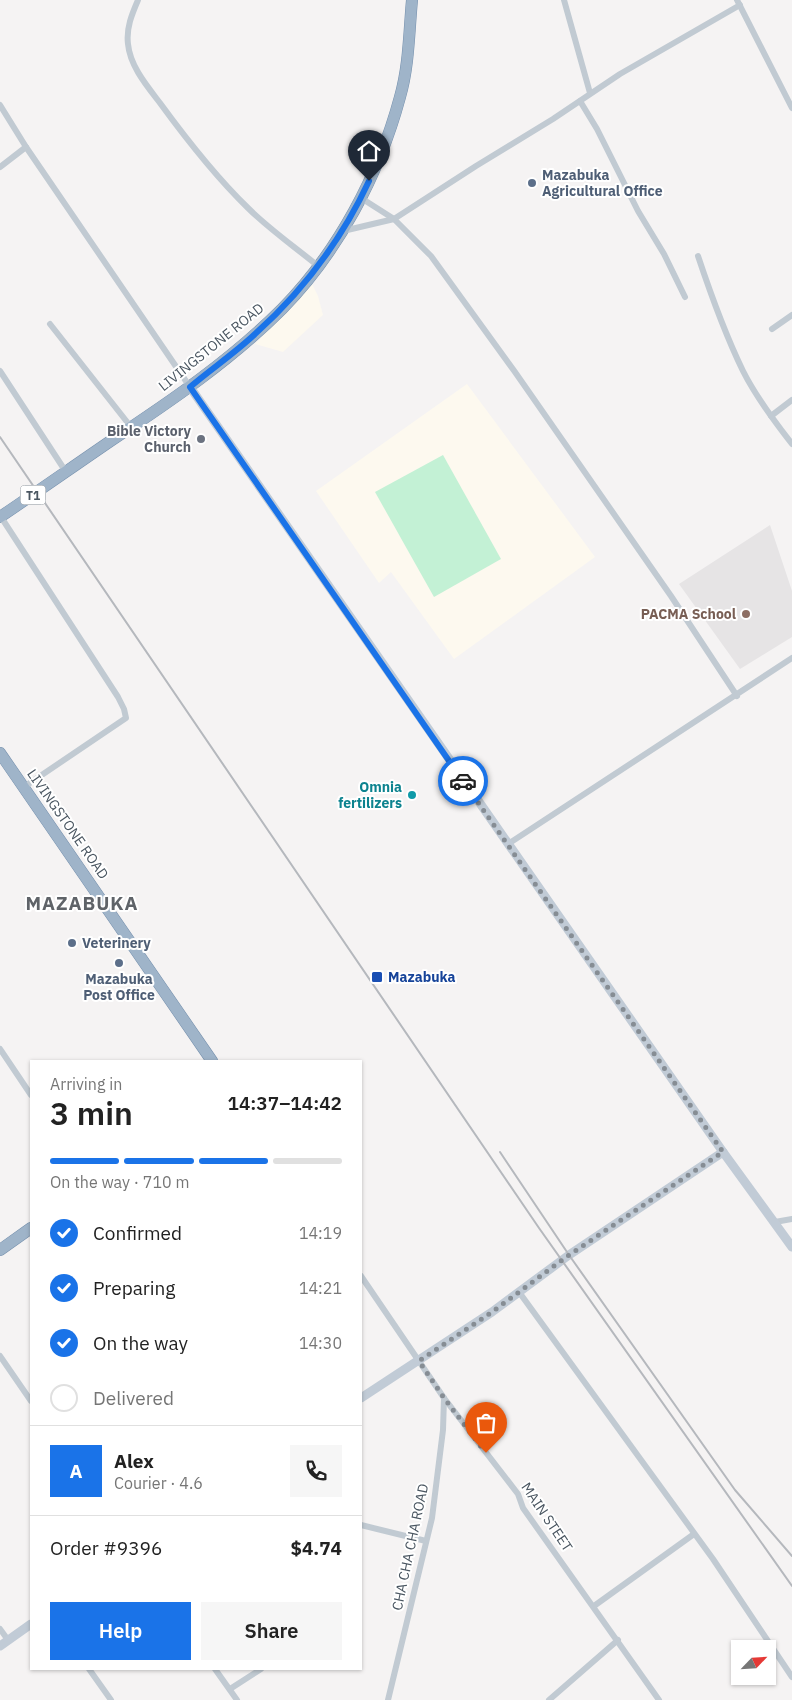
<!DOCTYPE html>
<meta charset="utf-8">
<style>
:root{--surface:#fff;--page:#f6f6f6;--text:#222;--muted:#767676;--line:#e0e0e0;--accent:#1a73e8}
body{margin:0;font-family:"IBM Plex Sans",sans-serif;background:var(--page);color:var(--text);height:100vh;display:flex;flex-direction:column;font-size:19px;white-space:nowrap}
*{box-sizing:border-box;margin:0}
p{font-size:16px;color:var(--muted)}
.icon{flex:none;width:28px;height:28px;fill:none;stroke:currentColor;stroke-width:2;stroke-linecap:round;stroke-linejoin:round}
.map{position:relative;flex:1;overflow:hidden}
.panel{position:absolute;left:30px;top:1060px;width:332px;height:610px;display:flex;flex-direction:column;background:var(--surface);border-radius:0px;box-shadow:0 1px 4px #0004}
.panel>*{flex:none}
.needle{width:32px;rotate:65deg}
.controls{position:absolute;left:731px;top:1640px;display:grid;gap:10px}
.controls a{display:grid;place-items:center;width:45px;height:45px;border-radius:0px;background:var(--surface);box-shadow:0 1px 4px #0004;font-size:25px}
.pin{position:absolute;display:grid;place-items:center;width:42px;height:42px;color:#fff;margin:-51px -21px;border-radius:50% 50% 50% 0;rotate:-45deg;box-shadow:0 0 5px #0007}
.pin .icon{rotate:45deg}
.courier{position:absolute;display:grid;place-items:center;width:50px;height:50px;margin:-25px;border:4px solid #1a73e8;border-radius:50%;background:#fff;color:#222;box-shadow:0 1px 6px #0007}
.overview em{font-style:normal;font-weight:600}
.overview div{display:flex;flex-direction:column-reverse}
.overview{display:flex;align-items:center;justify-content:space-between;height:85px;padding:0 20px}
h1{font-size:32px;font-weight:600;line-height:38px}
.bar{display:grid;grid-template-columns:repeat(4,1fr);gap:8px 5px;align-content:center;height:60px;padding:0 20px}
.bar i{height:6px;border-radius:4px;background:var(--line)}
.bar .on{background:var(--accent)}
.bar p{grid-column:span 4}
.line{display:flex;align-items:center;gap:12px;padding:0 20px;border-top:1px solid var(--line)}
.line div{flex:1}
.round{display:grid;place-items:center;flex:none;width:52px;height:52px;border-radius:0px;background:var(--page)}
ol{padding:0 20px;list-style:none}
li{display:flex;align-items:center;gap:15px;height:55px}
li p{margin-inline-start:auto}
li .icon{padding:5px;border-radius:50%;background:var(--accent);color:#fff;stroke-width:4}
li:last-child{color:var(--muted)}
li i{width:28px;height:28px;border:2px solid var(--line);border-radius:50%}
.button{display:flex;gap:10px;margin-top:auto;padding:10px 20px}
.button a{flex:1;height:58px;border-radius:0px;background:var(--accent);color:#fff;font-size:20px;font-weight:600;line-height:58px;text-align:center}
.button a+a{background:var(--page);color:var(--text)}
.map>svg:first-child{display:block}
.commercial{fill:#fdf9ef}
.education{fill:#e6e4e5}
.garden{fill:#c3f1d5}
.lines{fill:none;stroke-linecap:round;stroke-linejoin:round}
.trunk-casing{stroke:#7690ad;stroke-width:12}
.minor{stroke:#c1cad2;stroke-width:6}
.secondary{stroke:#c1cbd6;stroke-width:9}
.trunk{stroke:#9fb4c9;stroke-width:11}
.rail{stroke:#b5b8bd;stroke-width:2}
.done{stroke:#868d94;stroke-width:5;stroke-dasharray:0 9}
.route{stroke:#1a73e8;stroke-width:6}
.service-dot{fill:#5c6f8a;stroke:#fff;stroke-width:2}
.worship-dot{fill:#6b7280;stroke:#fff;stroke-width:2}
.education-dot{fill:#8d6e63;stroke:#fff;stroke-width:2}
.culture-dot{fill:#0f9aa8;stroke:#fff;stroke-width:2}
.transit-dot{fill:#1a4fb4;stroke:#fff;stroke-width:2}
.labels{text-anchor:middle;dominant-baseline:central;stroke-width:4;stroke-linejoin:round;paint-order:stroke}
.shield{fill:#fff;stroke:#808990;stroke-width:1}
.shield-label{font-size:12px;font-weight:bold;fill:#4a5661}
.service-label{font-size:14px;font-weight:bold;fill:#4e5e75;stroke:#fff;text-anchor:start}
.street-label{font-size:14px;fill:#4a5661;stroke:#fff}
.worship-label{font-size:14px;font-weight:bold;fill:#5b616d;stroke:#fff;text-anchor:end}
.education-label{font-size:14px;font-weight:bold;fill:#785e54;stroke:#fff;text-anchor:end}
.culture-label{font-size:14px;font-weight:bold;fill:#0d838f;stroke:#fff;text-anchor:end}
.transit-label{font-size:14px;font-weight:bold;fill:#164399;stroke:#fff;text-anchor:start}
.district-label{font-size:19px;font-weight:bold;letter-spacing:1px;fill:#5f6368;stroke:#fff}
</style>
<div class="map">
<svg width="792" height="1700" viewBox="0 0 792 1700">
<rect width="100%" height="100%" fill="#f5f3f3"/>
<g class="commercial">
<path d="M312,284l6,12 5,19 -40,37 -28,-8z"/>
<path d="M467,384l128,173 -141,102 -63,-87 -12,11 -63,-92z"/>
</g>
<path class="education" d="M770,525l22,66v46l-52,32 -61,-85z"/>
<path class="garden" d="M443,455l58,104 -67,38 -59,-105z"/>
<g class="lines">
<g class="trunk-casing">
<g id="trunk">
<path d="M0,517c37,-25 74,-51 112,-77 59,-39 119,-80 170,-131 56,-57 97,-134 118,-212 9,-31 9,-65 12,-97"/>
<path d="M0,753l212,308"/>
<path d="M0,1250l31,-22"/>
</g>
</g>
<g class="minor">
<path d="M138,0c-6,14 -12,28 -10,44 2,22 19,42 32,59 27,37 55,73 88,105 21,21 47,39 70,58"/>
<path d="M564,0l26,93"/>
<path d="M737,0l55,108"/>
<path d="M580,101l17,28 41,82 26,43 21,43"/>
<path d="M0,105l26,42 164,240"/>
<path d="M0,167l26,-20"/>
<path d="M361,198l33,21 37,37 84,116 156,224 66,100"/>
<path d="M343,231l51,-12 82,-53 77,-47 67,-45 120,-69"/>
<path d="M698,256c13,39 27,78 45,115 13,26 31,50 49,73"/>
<path d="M50,324l81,103"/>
<path d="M772,329l20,-14"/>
<path d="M0,371l66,101"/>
<path d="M771,416l21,-16"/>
<path d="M1,517l117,180 6,12 2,9 -102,69"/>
<path d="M508,844l284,-186"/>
<path d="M0,1049l31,46"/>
<path d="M775,1222l17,-3"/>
<path d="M361,1276l83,122 74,96 5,14 136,192"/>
<path d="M519,1292l194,267 79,118"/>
<path d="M0,1356l31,45"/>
<path d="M361,1525l65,16"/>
<path d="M594,1606l100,-72"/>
<path d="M0,1629l8,11"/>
<path d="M89,1669l22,31"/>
<path d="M215,1669l22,31"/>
<path d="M230,1689l31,-20"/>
<path d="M388,1700l44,-182 11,-88 1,-32"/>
<path d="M549,1700l69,-60"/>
</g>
<g class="secondary">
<path d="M190,387l533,765 69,95"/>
<path d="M361,1398l131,-86 77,-57 154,-103"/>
<path d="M0,1646l31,-22"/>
</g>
<use href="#trunk" class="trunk"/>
<g class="rail">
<path d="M0,437l539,791 253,358"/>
<path d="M500,1152l69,103 166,235 57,66"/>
</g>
</g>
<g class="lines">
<path class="done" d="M463,781l260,371 -154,103 -77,57 -73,49 25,37 42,55"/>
<path class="route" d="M369,181c-27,58 -66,110 -114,153 -20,19 -44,35 -65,53l273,394"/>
</g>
<g class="service-dot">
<circle cx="532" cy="183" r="5"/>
<circle cx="72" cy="943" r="5"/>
<circle cx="119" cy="963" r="5"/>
</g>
<circle class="worship-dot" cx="201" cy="439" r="5"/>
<circle class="education-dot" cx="746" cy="614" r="5"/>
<circle class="culture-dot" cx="412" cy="795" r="5"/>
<rect class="transit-dot" x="371" y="971" width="12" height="12" rx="2.5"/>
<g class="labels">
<rect class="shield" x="20.5" y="485.5" width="25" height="19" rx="4"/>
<g class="shield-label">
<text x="33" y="495">T1</text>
</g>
<g class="service-label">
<text x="542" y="175">Mazabuka<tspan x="542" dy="16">Agricultural Office</tspan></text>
<text x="82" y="943">Veterinery</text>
<text x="119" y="979" text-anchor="middle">Mazabuka<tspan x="119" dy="16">Post Office</tspan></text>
</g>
<g class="street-label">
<text transform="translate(211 347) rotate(-39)">LIVINGSTONE ROAD</text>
<text transform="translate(68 824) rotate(55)">LIVINGSTONE ROAD</text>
<text transform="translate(547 1517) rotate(56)">MAIN STEET</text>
<text transform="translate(410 1547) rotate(-78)">CHA CHA CHA ROAD</text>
</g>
<g class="worship-label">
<text x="191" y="431">Bible Victory<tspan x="191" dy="16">Church</tspan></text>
</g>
<g class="education-label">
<text x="736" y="614">PACMA School</text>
</g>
<g class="culture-label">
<text x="402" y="787">Omnia<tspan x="402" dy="16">fertilizers</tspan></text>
</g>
<g class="transit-label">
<text x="388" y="977">Mazabuka</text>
</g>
<g class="district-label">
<text x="82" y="903">MAZABUKA</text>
</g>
</g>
</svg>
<div class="controls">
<a><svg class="needle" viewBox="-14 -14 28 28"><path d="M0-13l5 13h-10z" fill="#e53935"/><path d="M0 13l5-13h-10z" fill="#767676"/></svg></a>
</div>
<div class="pin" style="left:486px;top:1453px;background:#ea580c"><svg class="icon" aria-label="bag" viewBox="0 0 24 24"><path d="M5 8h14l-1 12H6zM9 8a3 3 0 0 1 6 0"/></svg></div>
<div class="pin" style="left:369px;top:181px;background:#1f2937"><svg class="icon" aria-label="home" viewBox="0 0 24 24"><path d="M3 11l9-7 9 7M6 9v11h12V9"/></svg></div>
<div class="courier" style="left:463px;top:781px"><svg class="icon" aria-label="car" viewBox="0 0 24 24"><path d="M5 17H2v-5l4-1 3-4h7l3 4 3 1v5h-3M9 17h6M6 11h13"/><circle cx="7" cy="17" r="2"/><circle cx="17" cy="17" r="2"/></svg></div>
<section class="panel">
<div class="overview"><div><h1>3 min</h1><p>Arriving in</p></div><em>14:37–14:42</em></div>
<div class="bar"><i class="on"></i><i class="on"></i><i class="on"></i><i></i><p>On the way · 710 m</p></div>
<ol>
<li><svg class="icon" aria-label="check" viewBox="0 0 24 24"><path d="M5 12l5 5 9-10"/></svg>Confirmed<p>14:19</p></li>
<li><svg class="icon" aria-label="check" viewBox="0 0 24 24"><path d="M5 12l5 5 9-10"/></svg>Preparing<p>14:21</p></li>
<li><svg class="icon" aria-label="check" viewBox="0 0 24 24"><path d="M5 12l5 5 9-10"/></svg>On the way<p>14:30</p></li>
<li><i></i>Delivered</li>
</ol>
<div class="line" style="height:90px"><b class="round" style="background:var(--accent);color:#fff">A</b><div><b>Alex</b><p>Courier · 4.6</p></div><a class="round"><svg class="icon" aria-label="phone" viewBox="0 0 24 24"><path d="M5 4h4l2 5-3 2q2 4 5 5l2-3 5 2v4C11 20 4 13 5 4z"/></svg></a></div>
<div class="line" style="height:65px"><div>Order #9396</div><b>$4.74</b></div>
<div class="button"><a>Help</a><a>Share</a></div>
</section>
</div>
